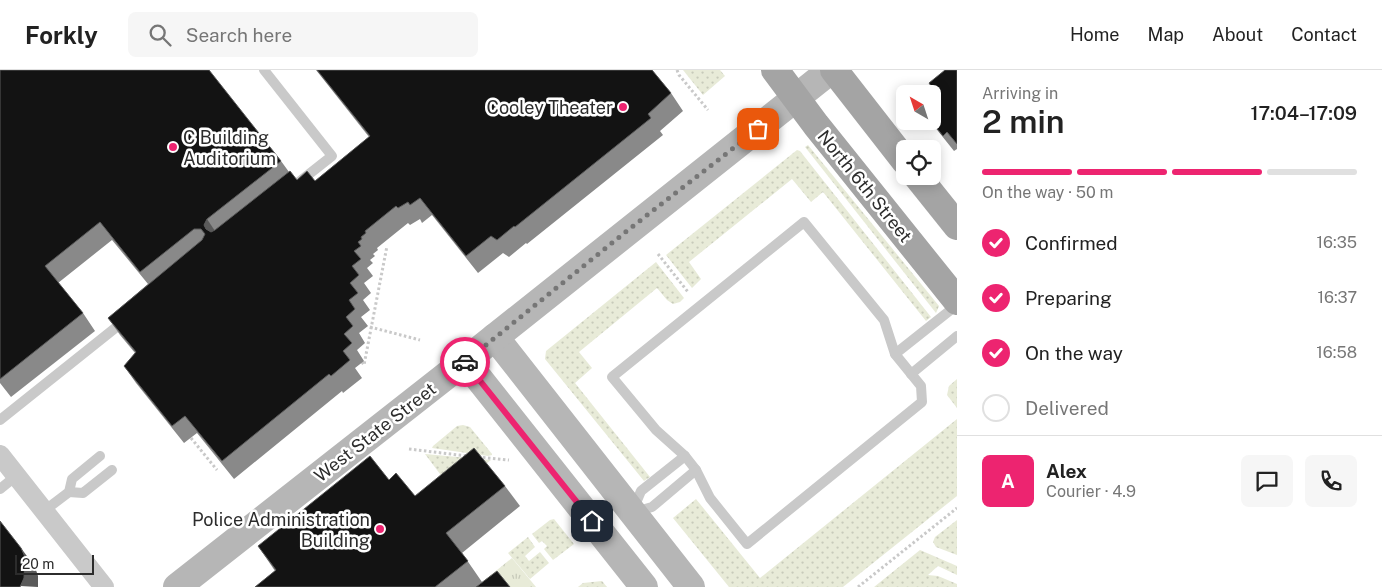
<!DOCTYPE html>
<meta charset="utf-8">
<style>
:root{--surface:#fff;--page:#f6f6f6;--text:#222;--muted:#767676;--line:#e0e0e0;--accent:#ed2470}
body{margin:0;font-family:"Public Sans",sans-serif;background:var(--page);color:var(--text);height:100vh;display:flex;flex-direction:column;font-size:19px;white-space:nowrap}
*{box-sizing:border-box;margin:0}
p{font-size:16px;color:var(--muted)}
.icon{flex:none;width:28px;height:28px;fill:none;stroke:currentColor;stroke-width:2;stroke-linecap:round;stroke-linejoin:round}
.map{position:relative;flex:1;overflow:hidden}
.details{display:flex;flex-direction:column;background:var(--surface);width:425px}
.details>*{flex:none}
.needle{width:32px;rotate:321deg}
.tools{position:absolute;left:896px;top:15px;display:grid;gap:10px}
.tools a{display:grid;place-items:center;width:45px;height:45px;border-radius:8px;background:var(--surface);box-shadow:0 2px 12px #0003;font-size:25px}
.scale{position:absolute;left:15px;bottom:12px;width:79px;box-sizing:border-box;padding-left:5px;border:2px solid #2c2c2c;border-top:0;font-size:14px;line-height:18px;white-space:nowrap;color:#2c2c2c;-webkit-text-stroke:4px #fff;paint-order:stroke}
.pin{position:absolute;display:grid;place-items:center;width:42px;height:42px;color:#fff;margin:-21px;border-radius:10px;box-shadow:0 2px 8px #0006}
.courier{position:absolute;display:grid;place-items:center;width:50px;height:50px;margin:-25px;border:4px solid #ed2470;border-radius:50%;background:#fff;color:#222;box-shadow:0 1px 6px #0007}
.headline em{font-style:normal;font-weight:600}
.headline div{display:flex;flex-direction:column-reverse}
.headline{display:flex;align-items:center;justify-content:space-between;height:85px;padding:0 25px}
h1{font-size:32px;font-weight:600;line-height:38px}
.bar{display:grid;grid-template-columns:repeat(4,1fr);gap:8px 5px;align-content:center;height:60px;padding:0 25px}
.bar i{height:6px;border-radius:4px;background:var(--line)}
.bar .on{background:var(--accent)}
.bar p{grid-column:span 4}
.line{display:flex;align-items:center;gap:12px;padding:0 25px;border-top:1px solid var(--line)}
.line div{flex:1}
.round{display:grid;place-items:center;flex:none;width:52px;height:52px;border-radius:8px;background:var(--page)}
ol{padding:0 25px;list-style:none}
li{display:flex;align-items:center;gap:15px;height:55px}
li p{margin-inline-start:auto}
li .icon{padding:5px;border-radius:50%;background:var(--accent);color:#fff;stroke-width:4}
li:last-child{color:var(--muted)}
li i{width:28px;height:28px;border:2px solid var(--line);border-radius:50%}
header{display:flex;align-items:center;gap:30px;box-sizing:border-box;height:70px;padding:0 25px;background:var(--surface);border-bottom:1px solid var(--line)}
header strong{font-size:24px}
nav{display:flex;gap:28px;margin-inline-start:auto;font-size:18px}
.search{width:350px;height:45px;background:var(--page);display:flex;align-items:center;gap:12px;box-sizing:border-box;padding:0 18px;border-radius:8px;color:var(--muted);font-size:19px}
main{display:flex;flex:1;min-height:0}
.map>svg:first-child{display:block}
.grass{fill:url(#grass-dots)}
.park{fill:url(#park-tufts)}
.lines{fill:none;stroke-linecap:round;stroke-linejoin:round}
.path{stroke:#c9c9c9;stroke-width:3;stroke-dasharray:2.5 2.5;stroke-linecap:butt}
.lane{stroke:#c9c9c9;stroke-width:10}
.street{stroke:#c9c9c9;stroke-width:20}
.secondary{stroke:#b6b6b6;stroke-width:28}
.primary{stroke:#a4a4a4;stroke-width:28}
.wall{fill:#898989}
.shaded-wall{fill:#5a5a5a}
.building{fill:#131313;stroke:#5a5a5a}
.done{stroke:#767676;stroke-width:5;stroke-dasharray:0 9}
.route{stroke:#ed2470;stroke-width:6}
.poi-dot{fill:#ed2470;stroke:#fff;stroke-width:2}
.labels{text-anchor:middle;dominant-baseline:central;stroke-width:5;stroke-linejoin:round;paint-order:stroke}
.poi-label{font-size:18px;fill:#2c2c2c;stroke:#fff;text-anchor:end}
.street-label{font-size:18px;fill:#2c2c2c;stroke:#fff}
</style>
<header>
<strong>Forkly</strong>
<div class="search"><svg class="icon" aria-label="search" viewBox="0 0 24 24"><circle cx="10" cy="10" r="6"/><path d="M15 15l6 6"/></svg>Search here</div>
<nav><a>Home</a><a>Map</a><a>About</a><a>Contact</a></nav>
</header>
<main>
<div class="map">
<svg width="957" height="517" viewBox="0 0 957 517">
<defs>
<pattern id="grass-dots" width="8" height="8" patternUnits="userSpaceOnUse" patternTransform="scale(1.25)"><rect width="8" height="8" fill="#e8ebd8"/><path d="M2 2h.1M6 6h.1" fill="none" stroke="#c7caba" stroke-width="1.8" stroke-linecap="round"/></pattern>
<pattern id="park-tufts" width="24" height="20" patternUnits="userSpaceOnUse" patternTransform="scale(1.25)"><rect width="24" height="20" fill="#e8ebd8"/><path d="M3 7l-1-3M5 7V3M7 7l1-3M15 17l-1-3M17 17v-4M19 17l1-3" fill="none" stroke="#c7caba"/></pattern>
</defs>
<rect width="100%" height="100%" fill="#fff"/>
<g class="grass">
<path d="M683,0h37l5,6 -22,19z"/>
<path d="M808,75l131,161 -3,7 -131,-166z"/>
<path d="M797,80l3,1 131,166 -5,4 -103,-129 -12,10 -19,-23 -103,83 12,17 -9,9 -26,-33z"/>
<path d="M656,192l28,36 -4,4 -7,2 -6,-4 -10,-12 -78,64 13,16 -17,15 75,94 -6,4 -99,-122 1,-8z"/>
<path d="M957,309v29l-10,-13 2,-9z"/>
<path d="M957,349v77l-114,91h-114l-56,-69 23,-19 64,79z"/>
<path d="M463,355l7,2 22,27v1l-4,1 -56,-8 1,-2 24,-20z"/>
<path d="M425,384l66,6 -39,30z"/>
<path d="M554,449l20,25 -21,16 -9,-11 3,-3 -5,-5 -3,2 -7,-9 18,-14z"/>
<path d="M957,450v35l-21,-8 -3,-5 2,-5z"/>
<path d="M528,467l7,10 -10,9 4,5 11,-9 9,11 -19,16 -22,-26z"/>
<path d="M920,480l37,16v9l-19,-9 -10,9 10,1 19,8v3h-83z"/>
<path d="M602,511l5,6h-29l5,-4z"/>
</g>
<path class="park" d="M512,488l24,29h-60z"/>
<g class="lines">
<g class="path">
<path d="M677,0l2,5 29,35"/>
<path d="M658,184l30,38"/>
<path d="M370,257l50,13"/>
<path d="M362,292l2,3 23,-119"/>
<path d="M191,368l26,32"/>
<path d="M409,379l58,7"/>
<path d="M478,387l31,3"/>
<path d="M858,517l99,-79"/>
</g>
<g class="lane">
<path d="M264,0l68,86 -33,26"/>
<path d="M804,152l80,98 11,34 26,32 1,16 -175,142 -37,-46 -14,-28 -11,-14 -29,-26 -44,-53z"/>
<path d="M895,284l62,-49"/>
<path d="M911,304l46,-38"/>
<path d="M0,350l124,-99"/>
<path d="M0,419l16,-13"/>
<path d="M69,422l14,1 29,-23"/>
<path d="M633,440l8,-19 44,-35"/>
<path d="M44,441l25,-19 3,-13 28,-23"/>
<path d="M635,442l17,-5 44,-37"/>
</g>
<path class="street" d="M0,385l104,132"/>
<g class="secondary">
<path d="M495,267l196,250"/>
<path d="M465,291l179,226"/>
<path d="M177,517l288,-226 366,-291"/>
</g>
<g class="primary">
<path d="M775,0l41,55 141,176"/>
<path d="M834,0l71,91"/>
<path d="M917,106l40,50"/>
</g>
</g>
<g class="wall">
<path d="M0,0l281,91 8,11 8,8 18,1 54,-44 -53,-67h336l19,23 12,18 -23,20 3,4 -136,109 -1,-1 -17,14 -6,-4 -25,20 -46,-58 -10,8 -2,-4 -10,6 -2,-2 -31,25 1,2 -5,4 2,2 -5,4 3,3 -6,5 6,8 -9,7 7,10 -8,7 7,10 -9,7 7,9 -9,7 6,10 -8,7 7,11 -9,7 7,10 -19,15 -1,-2 -108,88 -37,-46 -13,10 -48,-60 -12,-17 11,-13 -15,-18 -12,-17 40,-34 -36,-44 -54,43 25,30 12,18 -84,66 -11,-14z"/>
<path d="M957,0v79l-3,2 -24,-30h1l5,-28 -7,-10z"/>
<path d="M389,410l26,16 90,-10 15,20 -58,47 20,29 -6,5h-221l20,-16 -17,-25z"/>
</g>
<g class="shaded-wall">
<path d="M207,149l12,18 -13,-8 -2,-4z"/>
<path d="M21,478l14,19 3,9v11l-18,-1z"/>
</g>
<g class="building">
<path d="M0,0h209l72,91 -74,58 -3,6 2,4 5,3 4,-2 75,-59 7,9 10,-9 8,10 55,-45 -53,-66h335l19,23 -23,21 3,4 -136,109 -1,-1 -17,14 -6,-4 -25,20 -46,-58 -10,7 -2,-3 -10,6 -2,-2 -31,25 1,2 -5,4 1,2 -4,3 3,4 -7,5 7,8 -9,7 7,9 -9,8 8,10 -9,7 6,9 -9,8 7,9 -9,8 8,9 -9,8 7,9 -19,16 -2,-2 -107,87 -37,-45 -13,10 -48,-60 12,-14 -28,-34 94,-78 3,-6 -4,-5h-7l-54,43 -40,-50 -55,44 38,47 -83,66z"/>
<path d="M945,0h12v74l-10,-12 -4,4 -12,-15h1v-25l4,-3 -7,-10z"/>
<path d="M474,378l31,38 -59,47 22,28 -33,26h-180l21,-17 -18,-24 112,-90 19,24 7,-7 19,23z"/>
<path d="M0,451l21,27 4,9 -1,21 -4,9h-20z"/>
<path d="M497,501l13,16h-34z"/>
</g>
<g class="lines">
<path class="done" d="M465,292l163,-132 130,-101"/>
<path class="route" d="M465,292l127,159"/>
</g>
<g class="poi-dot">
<circle cx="623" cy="37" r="5"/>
<circle cx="173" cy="77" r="5"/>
<circle cx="380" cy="459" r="5"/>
</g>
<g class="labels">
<g class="poi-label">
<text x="613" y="37">Cooley Theater</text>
<text x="183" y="67" text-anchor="start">C Building<tspan x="183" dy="21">Auditorium</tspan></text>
<text x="370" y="449">Police Administration<tspan x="370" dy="21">Building</tspan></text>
</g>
<g class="street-label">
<text transform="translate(865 116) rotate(51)">North 6th Street</text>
<text transform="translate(375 362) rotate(-38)">West State Street</text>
</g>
</g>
</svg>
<div class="tools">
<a><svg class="needle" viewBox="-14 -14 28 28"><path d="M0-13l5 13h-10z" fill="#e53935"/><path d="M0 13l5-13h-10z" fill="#767676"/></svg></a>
<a><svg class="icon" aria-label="locate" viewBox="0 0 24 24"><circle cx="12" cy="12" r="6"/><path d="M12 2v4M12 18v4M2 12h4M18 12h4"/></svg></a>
</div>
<div class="scale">20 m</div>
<div class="pin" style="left:758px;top:59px;background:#ea580c"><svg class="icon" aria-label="bag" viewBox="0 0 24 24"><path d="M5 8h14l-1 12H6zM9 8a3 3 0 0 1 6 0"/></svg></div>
<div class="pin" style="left:592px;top:451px;background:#1f2937"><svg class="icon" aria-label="home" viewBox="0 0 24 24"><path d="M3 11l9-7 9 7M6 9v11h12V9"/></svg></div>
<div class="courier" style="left:465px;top:292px"><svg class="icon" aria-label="car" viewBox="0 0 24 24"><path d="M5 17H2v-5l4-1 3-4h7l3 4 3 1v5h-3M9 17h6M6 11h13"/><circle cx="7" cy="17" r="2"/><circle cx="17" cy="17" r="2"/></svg></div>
</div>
<section class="details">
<div class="headline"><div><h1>2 min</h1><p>Arriving in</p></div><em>17:04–17:09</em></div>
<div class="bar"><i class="on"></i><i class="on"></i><i class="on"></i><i></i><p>On the way · 50 m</p></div>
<ol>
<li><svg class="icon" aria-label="check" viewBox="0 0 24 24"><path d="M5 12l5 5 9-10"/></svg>Confirmed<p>16:35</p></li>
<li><svg class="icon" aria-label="check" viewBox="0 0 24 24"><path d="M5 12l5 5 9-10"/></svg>Preparing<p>16:37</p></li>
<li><svg class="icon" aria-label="check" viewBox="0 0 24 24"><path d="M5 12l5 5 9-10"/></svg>On the way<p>16:58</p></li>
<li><i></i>Delivered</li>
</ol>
<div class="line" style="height:90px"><b class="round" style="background:var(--accent);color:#fff">A</b><div><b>Alex</b><p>Courier · 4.9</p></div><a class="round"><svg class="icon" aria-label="chat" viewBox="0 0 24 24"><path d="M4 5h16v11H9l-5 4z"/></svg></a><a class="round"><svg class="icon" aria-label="phone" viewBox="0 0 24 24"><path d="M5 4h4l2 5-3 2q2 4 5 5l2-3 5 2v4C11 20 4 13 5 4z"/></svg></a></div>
</section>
</main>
